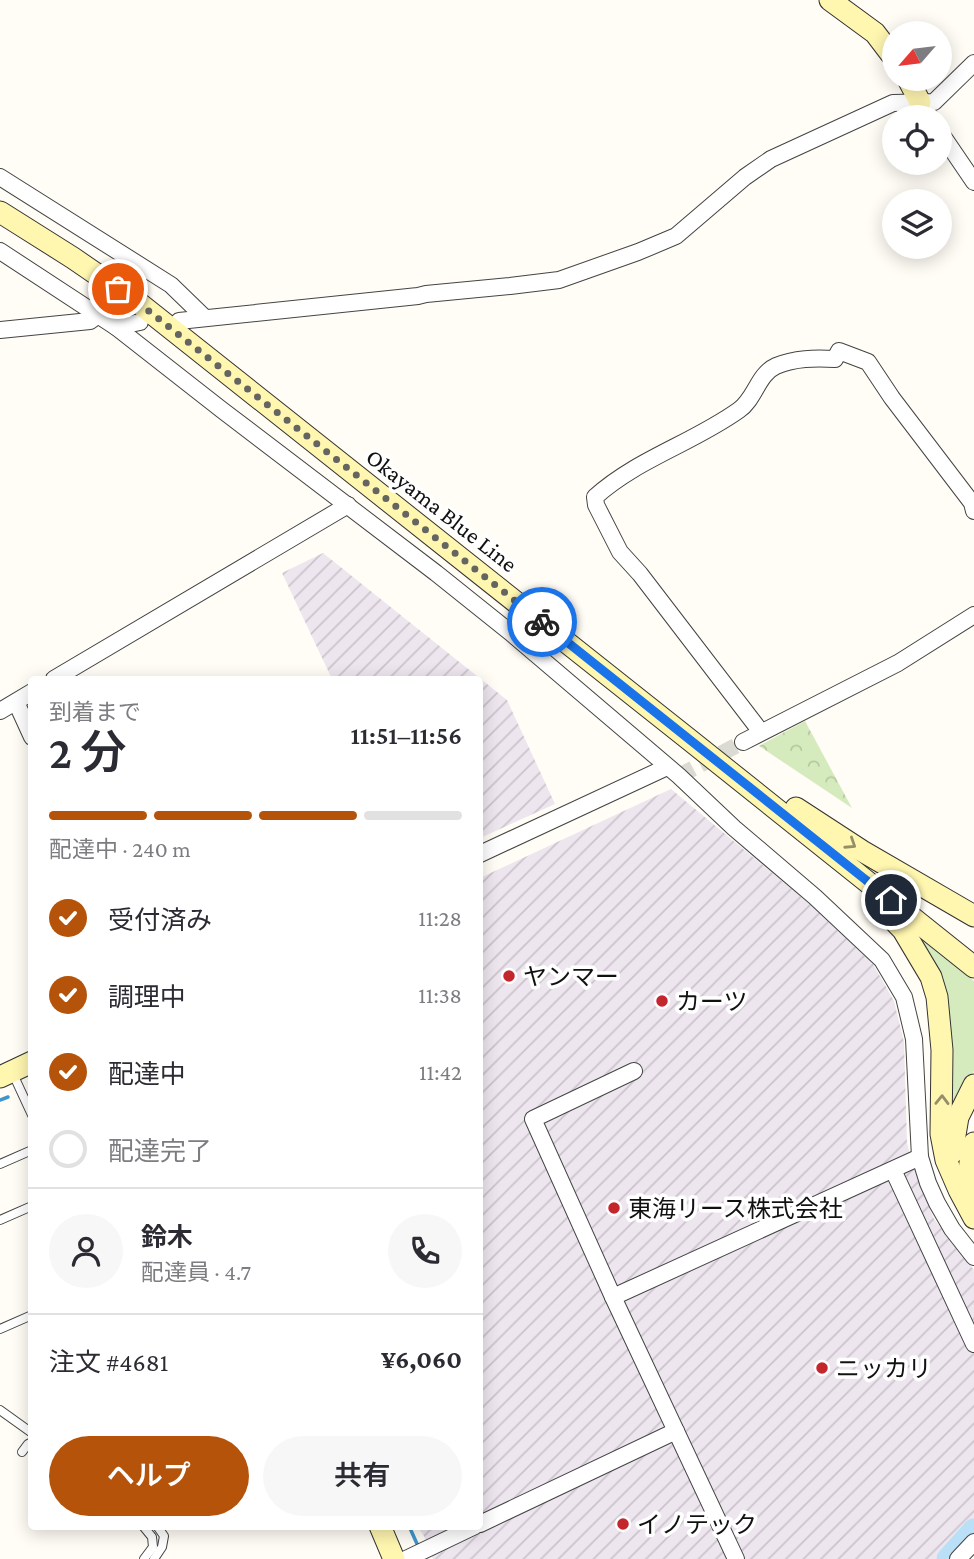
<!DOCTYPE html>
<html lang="ja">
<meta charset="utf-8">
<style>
:root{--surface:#fff;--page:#f7f7f7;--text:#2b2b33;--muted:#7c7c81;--line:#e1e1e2;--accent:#b45309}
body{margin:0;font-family:"Crimson Pro","Noto Sans JP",serif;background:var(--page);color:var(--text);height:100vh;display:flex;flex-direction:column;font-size:26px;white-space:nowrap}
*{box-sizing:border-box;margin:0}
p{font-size:23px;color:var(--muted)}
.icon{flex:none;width:38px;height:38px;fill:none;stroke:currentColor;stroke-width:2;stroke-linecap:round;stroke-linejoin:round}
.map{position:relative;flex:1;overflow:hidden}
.side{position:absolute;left:28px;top:676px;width:455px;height:854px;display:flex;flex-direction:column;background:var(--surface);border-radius:7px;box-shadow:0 4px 18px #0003}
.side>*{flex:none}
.needle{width:46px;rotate:242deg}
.controls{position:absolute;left:882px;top:21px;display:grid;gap:14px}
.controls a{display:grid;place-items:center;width:70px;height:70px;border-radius:50%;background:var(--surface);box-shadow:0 4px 18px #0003;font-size:35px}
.pin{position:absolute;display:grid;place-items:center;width:60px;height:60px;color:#fff;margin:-30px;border:4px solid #fff;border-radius:50%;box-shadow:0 2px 7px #0007}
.courier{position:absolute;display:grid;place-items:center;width:70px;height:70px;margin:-35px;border:5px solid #1a73e8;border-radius:50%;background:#fff;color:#222;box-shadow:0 2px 9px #0007}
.overview em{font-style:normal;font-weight:600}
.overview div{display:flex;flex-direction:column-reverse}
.overview{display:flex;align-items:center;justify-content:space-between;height:119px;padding:0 21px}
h1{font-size:46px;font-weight:600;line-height:52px}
.bar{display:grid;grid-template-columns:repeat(4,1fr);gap:10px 7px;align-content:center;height:84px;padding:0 21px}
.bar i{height:9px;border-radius:5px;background:var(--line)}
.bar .active{background:var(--accent)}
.bar p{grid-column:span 4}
.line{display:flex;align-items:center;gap:18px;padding:0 21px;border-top:2px solid var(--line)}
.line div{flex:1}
.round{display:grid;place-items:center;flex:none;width:74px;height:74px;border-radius:37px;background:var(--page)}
ol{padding:0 21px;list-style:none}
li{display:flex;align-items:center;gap:21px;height:77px}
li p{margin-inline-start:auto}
li .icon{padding:7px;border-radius:50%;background:var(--accent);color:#fff;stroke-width:4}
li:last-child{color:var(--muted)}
li i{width:38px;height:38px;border:4px solid var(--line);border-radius:50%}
.action{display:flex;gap:14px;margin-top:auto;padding:14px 21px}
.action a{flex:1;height:80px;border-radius:42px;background:var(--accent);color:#fff;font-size:28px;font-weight:600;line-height:80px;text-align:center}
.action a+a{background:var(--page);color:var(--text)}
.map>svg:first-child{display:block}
.industrial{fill:url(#industrial-furrows)}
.grass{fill:#d5ebbd}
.park{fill:url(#park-crowns)}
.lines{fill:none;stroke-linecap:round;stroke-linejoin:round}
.stream{stroke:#3f96cf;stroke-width:3.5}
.river{stroke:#b9e0f7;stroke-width:23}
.street-tunnel{stroke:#dbdad3;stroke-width:16;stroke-dasharray:16 8;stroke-linecap:butt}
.lane-casing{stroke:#444;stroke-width:10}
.street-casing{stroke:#444;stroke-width:18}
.secondary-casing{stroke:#333;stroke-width:23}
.lane{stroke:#fff;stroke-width:8}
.street{stroke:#fff;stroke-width:16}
.secondary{stroke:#fff6b0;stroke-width:21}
.oneway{stroke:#948f68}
.done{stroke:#646461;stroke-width:7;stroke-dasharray:0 12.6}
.route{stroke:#1a73e8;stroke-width:9}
.poi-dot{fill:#c4262e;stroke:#fff;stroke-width:2.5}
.labels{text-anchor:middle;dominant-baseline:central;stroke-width:7;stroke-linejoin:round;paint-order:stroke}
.street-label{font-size:24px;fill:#111;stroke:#fff}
.poi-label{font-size:24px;fill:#111;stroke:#fff;text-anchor:start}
</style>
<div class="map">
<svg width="974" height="1559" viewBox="0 0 974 1559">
<defs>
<pattern id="industrial-furrows" width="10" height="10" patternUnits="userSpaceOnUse" patternTransform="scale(1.75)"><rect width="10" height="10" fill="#eee6ef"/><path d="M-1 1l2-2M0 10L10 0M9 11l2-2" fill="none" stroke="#cbc4cc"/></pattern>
<pattern id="park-crowns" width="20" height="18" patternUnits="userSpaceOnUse" patternTransform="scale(1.75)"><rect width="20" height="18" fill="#d5ebbd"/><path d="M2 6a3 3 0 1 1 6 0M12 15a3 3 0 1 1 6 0" fill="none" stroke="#b6c8a1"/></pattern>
</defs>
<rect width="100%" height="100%" fill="#fffdf5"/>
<g class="industrial">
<path d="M323,553l184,147 48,104 -75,34v-159h-148l-50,-106z"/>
<path d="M671,789l141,117 61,58 21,37 10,41 3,101 7,26 20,50 40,51v251l-37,38h-504l-9,-23 -7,-10h63v-648z"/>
</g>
<path class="grass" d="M919,938l55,43v90l-25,42z"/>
<path class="park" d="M805,721l47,87 -93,-62z"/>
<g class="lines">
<g class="stream">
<path d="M30,1086h2"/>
<path d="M0,1100l8,-3"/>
<path d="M409,1526l9,20"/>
</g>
<path class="river" d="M948,1559l26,-29"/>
<path class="street-tunnel" d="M679,776l64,-34"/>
<g class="lane-casing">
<g id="lane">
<path d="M13,1074l19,41"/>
<path d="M0,1164l32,-14"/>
<path d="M0,1220l32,-14"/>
<path d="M0,1329l32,-14"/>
<path d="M0,1410l32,23"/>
<path d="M22,1452l6,-8 4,-2"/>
<path d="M143,1526l9,11 1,10 -9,12"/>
<path d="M154,1559l8,-12 2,-11 -7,-10"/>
</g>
</g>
<g class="street-casing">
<g id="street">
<path d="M920,102l10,15"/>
<path d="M940,132l34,50"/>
<path d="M0,177l171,108 34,33"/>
<path d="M0,251l116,76 106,83 214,163 75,60 168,143 55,52 81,69 67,63 22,37 10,42 6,118 8,26 9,20 15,26 22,28"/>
<path d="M179,321l239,-25 8,-2 84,-8 49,-6 79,-28 38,-16 69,-59 26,-18 122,-56 41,-1 40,-39"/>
<path d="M116,327l24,-5"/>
<path d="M0,330l90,-9 8,-6"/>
<path d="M54,679l294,-174"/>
<path d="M16,702l16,35"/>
<path d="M0,711l32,-19"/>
<path d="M761,732l-121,-158 -20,-22 -24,-47 -1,-8c42,-38 98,-54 144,-87 16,-11 19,-36 37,-44 19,-8 39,-8 59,-7l4,-8 29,11 24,36 80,105 2,8"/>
<path d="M743,742l155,-79 76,-48"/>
<path d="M480,854l187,-87"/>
<path d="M634,1071l-101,48 80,178 123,262"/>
<path d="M893,1170l81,174"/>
<path d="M613,1297l307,-140"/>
<path d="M480,1524l196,-93"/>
<path d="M406,1559l69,-33"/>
<path d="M958,1559l16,-17"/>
</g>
</g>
<g class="secondary-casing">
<g id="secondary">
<path d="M830,0l45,33 19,25"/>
<path d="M908,79l12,23"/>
<path d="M0,212l73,46 67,46 551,437 283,226"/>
<path d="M796,808l66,43 112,65"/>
<path d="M876,902l27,28 28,47 6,20 5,53 -1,84 5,26 13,30 15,28"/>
<path d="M0,1077l32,-15"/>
<path d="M974,1143c-6,18 -6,39 0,57"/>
<path d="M952,1153l6,-36 16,-32"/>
<path d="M380,1526l14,33"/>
</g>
</g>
<use href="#lane" class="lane"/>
<use href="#street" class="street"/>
<use href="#secondary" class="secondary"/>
</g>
<defs><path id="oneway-chevron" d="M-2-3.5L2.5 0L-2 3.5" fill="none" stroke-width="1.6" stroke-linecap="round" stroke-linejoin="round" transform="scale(1.75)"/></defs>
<g class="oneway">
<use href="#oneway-chevron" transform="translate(851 844) rotate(33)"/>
<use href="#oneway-chevron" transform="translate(942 1100) rotate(-89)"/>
</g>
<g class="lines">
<path class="done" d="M118,289l22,15 402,318"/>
<path class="route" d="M542,622l349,278"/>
</g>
<g class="poi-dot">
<circle cx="509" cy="976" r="7"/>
<circle cx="662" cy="1001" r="7"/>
<circle cx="614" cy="1208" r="7"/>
<circle cx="822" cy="1368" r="7"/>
<circle cx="623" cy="1524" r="7"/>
</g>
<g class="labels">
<g class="street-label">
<text transform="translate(442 510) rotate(38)">Okayama Blue Line</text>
</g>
<g class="poi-label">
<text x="523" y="976">ヤンマー</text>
<text x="676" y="1001">カーツ</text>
<text x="628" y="1208">東海リース株式会社</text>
<text x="836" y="1368">ニッカリ</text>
<text x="637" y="1524">イノテック</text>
</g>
</g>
</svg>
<div class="controls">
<a><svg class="needle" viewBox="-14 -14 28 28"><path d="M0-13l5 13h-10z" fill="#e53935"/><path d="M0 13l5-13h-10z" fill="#7c7c81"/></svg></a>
<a><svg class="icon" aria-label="locate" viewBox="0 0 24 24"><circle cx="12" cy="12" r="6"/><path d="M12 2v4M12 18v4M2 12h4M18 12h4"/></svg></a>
<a><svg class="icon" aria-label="layers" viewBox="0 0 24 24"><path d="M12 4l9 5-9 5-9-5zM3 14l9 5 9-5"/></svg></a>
</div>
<div class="pin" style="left:118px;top:289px;background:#ea580c"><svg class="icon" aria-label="bag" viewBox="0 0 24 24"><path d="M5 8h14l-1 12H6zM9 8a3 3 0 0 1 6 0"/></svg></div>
<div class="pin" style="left:891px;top:900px;background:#1f2937"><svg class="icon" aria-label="home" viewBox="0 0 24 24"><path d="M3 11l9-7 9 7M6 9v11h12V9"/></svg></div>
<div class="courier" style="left:542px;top:622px"><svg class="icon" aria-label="bike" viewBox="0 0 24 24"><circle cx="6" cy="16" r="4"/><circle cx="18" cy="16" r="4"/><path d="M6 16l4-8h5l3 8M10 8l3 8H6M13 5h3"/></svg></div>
<section class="side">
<div class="overview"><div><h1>2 分</h1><p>到着まで</p></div><em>11:51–11:56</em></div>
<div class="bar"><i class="active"></i><i class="active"></i><i class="active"></i><i></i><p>配達中 · 240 m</p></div>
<ol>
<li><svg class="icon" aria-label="check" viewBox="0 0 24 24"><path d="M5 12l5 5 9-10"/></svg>受付済み<p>11:28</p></li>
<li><svg class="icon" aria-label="check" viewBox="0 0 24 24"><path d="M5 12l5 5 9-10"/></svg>調理中<p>11:38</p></li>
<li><svg class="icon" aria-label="check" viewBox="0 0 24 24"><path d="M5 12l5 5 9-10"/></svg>配達中<p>11:42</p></li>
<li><i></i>配達完了</li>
</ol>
<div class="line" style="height:126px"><a class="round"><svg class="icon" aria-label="person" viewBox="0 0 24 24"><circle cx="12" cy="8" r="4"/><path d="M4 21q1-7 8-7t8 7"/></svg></a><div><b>鈴木</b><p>配達員 · 4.7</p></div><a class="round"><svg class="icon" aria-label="phone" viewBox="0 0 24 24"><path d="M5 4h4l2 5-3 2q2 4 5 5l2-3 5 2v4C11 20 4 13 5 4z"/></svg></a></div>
<div class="line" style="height:91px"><div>注文 #4681</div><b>¥6,060</b></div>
<div class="action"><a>ヘルプ</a><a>共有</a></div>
</section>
</div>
